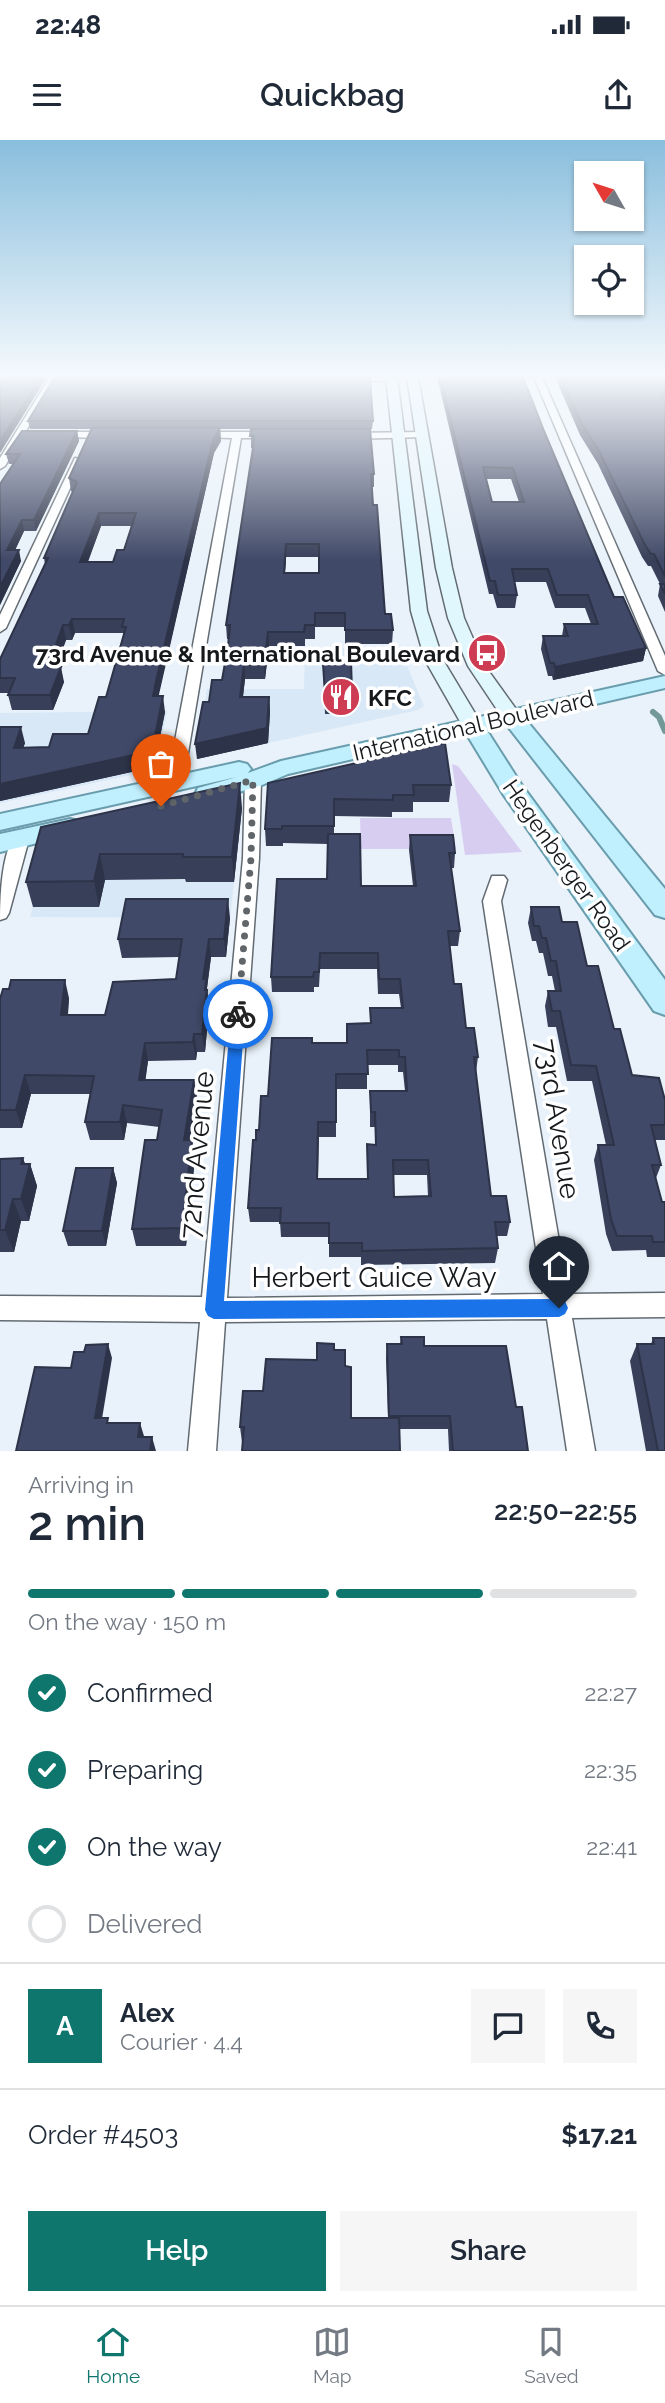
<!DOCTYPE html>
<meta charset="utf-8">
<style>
:root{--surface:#fff;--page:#f6f6f7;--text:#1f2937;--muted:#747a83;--line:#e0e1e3;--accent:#0f766e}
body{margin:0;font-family:Raleway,sans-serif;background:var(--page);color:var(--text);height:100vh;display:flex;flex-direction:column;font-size:26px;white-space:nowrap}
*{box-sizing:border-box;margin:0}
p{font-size:23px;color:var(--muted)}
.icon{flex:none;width:38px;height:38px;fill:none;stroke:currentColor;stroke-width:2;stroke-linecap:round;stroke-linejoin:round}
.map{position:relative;height:1311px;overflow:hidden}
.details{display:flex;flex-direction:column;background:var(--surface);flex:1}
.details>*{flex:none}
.needle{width:46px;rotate:309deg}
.controls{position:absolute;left:574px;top:21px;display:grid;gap:14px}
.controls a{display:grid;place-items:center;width:70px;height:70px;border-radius:0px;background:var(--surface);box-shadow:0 2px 5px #0004;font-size:35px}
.pin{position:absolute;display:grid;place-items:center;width:60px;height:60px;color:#fff;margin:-72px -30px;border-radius:50% 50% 50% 0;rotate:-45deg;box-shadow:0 0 7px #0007}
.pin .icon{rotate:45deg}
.courier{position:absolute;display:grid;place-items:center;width:70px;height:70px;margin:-35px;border:5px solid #1a73e8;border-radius:50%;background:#fff;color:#222;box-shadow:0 2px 9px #0007}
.overview em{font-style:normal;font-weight:600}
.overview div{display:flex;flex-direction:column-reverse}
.overview{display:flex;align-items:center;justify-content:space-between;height:119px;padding:0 28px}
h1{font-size:46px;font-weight:600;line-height:52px}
.bar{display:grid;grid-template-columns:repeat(4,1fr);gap:10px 7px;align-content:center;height:84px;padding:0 28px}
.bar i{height:9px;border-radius:5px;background:var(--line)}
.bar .selected{background:var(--accent)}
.bar p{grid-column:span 4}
.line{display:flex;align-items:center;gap:18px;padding:0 28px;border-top:2px solid var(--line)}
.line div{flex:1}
.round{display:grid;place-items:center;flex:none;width:74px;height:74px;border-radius:0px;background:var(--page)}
ol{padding:0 28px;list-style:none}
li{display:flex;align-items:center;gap:21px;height:77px}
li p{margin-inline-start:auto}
li .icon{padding:7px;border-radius:50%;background:var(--accent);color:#fff;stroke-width:4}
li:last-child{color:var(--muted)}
li i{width:38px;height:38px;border:4px solid var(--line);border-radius:50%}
.action{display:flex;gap:14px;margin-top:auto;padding:14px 28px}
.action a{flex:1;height:80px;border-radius:0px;background:var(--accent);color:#fff;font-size:28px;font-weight:600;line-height:80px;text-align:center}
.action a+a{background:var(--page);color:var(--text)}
.status{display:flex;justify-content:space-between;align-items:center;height:49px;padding:0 35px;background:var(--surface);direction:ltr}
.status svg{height:19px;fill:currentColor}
header{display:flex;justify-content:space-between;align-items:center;height:91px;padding:0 28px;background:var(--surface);font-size:32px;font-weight:600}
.tabs{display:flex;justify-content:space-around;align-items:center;height:98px;border-top:2px solid var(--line);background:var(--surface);font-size:19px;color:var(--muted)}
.tabs a{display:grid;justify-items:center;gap:4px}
.tabs .selected{color:var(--accent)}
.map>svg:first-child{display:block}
.built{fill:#d9e8f6}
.green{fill:#d7cdf1}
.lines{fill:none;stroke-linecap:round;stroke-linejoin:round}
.stream{stroke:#749897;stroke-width:6}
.street-casing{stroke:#636b72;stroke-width:3}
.secondary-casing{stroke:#636b72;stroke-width:3}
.primary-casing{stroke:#699dad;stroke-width:4}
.street{fill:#fff;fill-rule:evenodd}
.secondary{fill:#e0f7fe;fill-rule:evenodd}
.primary{fill:#c0effd;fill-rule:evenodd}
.wall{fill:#373f59;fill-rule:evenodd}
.shaded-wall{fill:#2d3348}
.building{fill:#404967;stroke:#2d3348;stroke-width:2;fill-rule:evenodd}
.route{fill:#1a73e8}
.done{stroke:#60656a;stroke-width:7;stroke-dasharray:0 12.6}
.labels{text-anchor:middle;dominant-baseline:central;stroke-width:7;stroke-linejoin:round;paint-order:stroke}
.poi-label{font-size:23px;font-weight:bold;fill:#16191c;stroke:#fff;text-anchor:end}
.street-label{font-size:23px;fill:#16191c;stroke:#fff}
.near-street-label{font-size:28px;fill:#16191c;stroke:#fff}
</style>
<div class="status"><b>22:48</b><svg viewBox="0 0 49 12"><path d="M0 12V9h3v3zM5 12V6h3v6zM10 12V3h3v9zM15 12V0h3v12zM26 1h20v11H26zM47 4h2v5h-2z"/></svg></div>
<header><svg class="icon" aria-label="menu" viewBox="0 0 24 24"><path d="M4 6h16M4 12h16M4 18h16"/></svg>Quickbag<svg class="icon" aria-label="share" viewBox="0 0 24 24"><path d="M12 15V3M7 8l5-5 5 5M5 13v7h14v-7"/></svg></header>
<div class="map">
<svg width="665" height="1311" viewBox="0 0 665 1311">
<rect width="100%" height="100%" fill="#e9f2fa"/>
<g class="built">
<path d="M305,508l95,1 24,57 -6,4 -222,49 11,-70h97z"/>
<path d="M167,571l-12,59 -155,33v-90z"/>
<path d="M242,668l-12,110 -200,-1 17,-65z"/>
</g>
<g class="green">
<path d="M452,624l6,2 64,86 -57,3z"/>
<path d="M360,678h91l5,31h-95z"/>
</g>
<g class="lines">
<path class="stream" d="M653,572l6,5 6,14"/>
<g class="street-casing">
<g id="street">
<path d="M50,237h8l-53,89 -5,3v-11z"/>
<path d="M346,237h48l1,2 -4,2h-45z"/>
<path d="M534,237h8l123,279v19l-7,-4z"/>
<path d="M56,292h51l5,3 -5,3 -54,-1v-4z"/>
<path d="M200,292h72l5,3 -5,3h-31l-58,345 -8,5 -8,-5 65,-345 -35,-1v-4z"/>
<path d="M422,292l3,1v4l-75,2 -5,-3 5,-3z"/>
<path d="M75,318l8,2 -77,168 -6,4v-17z"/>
<path d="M253,635l8,5 -2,78 -32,440 316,-4 -60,-393 9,-25h12l3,4 -6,21 67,393 97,-1v24l-93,1 23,133h-28l-20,-132 -322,3 -9,129h-28l12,-129 -200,-2v-24l202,1 41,-439 2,-78z"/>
<path d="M21,693l8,6 -20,74 -3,5 -6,2c0,-18 1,-81 21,-87z"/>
</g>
</g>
<g class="secondary-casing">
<g id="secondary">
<path d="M386,237h11l30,234 16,49 39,65 -3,4h-14l-3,-4 -37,-65 -14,-49z"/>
<path d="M407,237h11l34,191 12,50 21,48 36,50 -3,4h-14l-36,-54 -20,-48 -12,-50z"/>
</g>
</g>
<g class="primary-casing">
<g id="primary">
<path d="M665,536v12l-139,32 139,169v29l-10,-3 -149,-191 -20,5 35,55 144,196v35l-11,-4 -151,-217 -37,-61 -178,41 -26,11 -55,17 -9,-2 -3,-6 3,-6 39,-11 -237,53v-16l239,-52 8,2 4,5 -3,4 33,-12z"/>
<path d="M70,679l9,2 4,6 -4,6 -79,19v-18z"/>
</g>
</g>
<use href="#street" class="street"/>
<use href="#secondary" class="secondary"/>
<use href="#primary" class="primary"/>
</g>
<g class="wall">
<path d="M437,237h86l21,54 70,166 32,51 -3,13 -90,19 -1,-4h-4l-7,-27 2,-13h19l2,-12h27l-6,-16h-30l-9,-26h-32l3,13 -2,13h-18l-4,-14h-4zM486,339h25l8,23h-27z"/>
<path d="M555,237h110v235l-7,-16 2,-12 -9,-18h-3l-6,-9 -44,-93 -18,-29z"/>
<path d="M28,281h345l-1,8h-2l4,45v13h-2l1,18 12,109 8,16 -1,14h-47v-17h-30v12h-10v7h-36l-4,33h-20l-2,18h26l1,15 -2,31 -71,16 12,-57 13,-22 6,-34 1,-7h-2l-1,-14 27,-177h-2v-19h-31l1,12 -7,12 -56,243 7,16 -11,55 -154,34v-74l25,16 -2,5 26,-1 39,-13 18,-37 17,-61v-3h-48l-3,7h-6l-10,27 8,15 -11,28h-41l-4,-15 1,-2h-9v-34l45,-95 -1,-6 29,-66 -2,-1 -2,-13 22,-49h-61zM101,386h30l-7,24 -11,12h-25zM286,417h33v16h-34z"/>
<path d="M77,291l2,10 -43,90h-12l-9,19 6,11 -21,44 13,-141h-4l-3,-10z"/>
<path d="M323,524l29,28 -1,22h-26z"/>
<path d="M268,643l183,2 -2,17h-36v10h-21v5l-58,-1v18l27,52h52l-4,-36 1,-15 45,18 -1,15h-3l9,63 -2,15h-8l4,38 12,44 12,29 -2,15 15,124 19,26 -3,14h-10l1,12 -3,15 -134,2v-8h-32v-20h-48l-1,-15h-30l-2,-14 8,-68 12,-44 44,-53h35l23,-20v-15h31l-2,-14h-21l-1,-25h-57l-1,18h-5v5h-42l-1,-15 56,-98 1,-35 -45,-1v3h-17l-1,-17zM367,925h31v7h5l2,19h-35v36h5v18l-8,-1v35h-49l1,-42h17v-48h31zM393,1035h34l1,21 -34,1z"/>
<path d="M242,668l-8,74h-48l-1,-3 -80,1 -6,27h-66l-7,-25 15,-55z"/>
<path d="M531,767l31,15 25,44 45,109 33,25v40h-10l6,25 -5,13 6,24h3v55h-18l-1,-7 -34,1 -6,-17 -12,-74 4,-15h8l-14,-64h-25l-11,-54h-8l-3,-21 3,-15h7l-3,-15h-4l-5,-23h-4l-3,-12h-4l-4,-18z"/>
<path d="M230,778l-4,39h-15l-4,31 2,20 -4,44h-8l-1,8 -48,1 -3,19h49l3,18 -7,42h2l3,18 -9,88h-50l-4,-17 25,-89 2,-13 -32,-4 -3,17h-34l-5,-18 5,-28h-59l-9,34h-22v-129l69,-1 -1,17h37l71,-36 3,-22 -57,1 -4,-19z"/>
<path d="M23,1018l2,6h5l7,22 -8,35h-8l-7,31h-14v-93z"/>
<path d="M113,1028l4,15 -11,63h-38l-5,-15z"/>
<path d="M401,1197l23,9 92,61 12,44h-79l-1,-22h-49l-157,13 -2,-15 23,-36 71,-41 11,16 6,52h37l-2,-60 1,-14h13z"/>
<path d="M653,1198l12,113h-19l-16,-90 7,-17h14z"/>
</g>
<g class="shaded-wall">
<path d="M41,237h6l-47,76v-12z"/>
<path d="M220,288l1,13 -7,12 -59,259 -2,-16 4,-19 56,-237z"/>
<path d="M77,291l2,10 -43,90 -2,-11z"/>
<path d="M99,373l2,13 -19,50 -2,-14z"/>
<path d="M22,380l2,11 -14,30 -3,-11z"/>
<path d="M286,404v13l-2,30v-14z"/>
<path d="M19,410l2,11 -21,44v-18z"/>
<path d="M72,479l3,14 -3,7 -3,-15z"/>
<path d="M63,485l3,15 -15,42 -3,-15z"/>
<path d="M268,492l1,14 -4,33 -1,-14z"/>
<path d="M646,508l-3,13 -90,19 2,-13z"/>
<path d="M244,525l1,14 -4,33 -1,-15z"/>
<path d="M61,527l3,15 -11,28 -3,-15z"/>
<path d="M163,556l2,16 -11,55 -154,34v-17z"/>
<path d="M269,557l1,15 -2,31 -71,16 -2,-15z"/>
<path d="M21,587l4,16 -8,21 -3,-16z"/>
<path d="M240,643l2,25 -8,74 -2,-25z"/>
<path d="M100,714l5,26 -6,27 -5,-26z"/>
<path d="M228,759l2,19 -4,39 -2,-18z"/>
<path d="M209,799l2,18 -4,31 2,20 -4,44 -3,-18 1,-55z"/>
<path d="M65,840l4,18 -3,35 -5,-18z"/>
<path d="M194,894l3,18 -1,8 -3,-18z"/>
<path d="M145,903l3,18 -5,38 -4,-19z"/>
<path d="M25,935l6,19 -9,34 -6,-18z"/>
<path d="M194,940l3,18 -10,60 -3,-18z"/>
<path d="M123,965l4,18 -3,17 -4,-18z"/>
<path d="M192,1000l3,18 -9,88 -4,-18z"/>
<path d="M23,1018l5,15 2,-9 7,22 -8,35 -8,-22v-35z"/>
<path d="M113,1028l4,15 -11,63 -4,-15z"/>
<path d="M13,1059l8,22 -7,31 -9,-22z"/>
<path d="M108,1204l4,14 -12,73 -5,-13z"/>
<path d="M140,1283l4,13 -2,14 -4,-13z"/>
<path d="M152,1297l4,14h-6z"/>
</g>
<g class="building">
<path d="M0,237h41l-41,64z"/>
<path d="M55,237h315l3,44h-345z"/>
<path d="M440,237h83l21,54 70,166h9l23,51 -91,19 -1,-4h-4l-7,-27h25l-4,-12h34l-10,-29h-31l-9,-26h-36l5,26h-19l-3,-14h-5zM483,327l30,1 11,34h-32z"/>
<path d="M560,237h105v16l-5,5 5,2v176l-11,-22h-3l-6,-9 -45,-92 -18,-29z"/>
<path d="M92,288h128l-7,12 -56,237 -4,19h10l-11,55 -152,33v-57h21l-7,21 35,-1 4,-13h35l11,-37h7l20,-70h-4l2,-8h-52l-3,6h-6l-15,42h13l-11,28h-42l7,-17h-15v-19l48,-101h-4l33,-76 -8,-4zM99,373h37l-12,37h-7l-4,12h-33z"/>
<path d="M251,289h119l4,45h-3l2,31h4l8,109h6l2,16h-48v-17h-30v12h-10l-1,7h-36l-4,33h-20l-4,32h29l-2,31 -72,16 8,-42h6l3,-22h10l6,-34 2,-21h-4l28,-184v-5h-4zM286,404h33v29h-35z"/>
<path d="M22,291h55l-43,89h-12l-15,30h12l-19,37v-103l20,-30h-14z"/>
<path d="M660,444h5v10z"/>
<path d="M325,521h26l1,31 -27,1 -2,-29z"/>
<path d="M445,603l6,42h-38l1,10h-21v5l-59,-1v27h-52v3h-17l3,-46z"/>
<path d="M240,643l-8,74h-49v-3h-83l-6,27 -68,1 15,-55z"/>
<path d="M328,694h32l1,52h55l-6,-51h43l2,18h-6l11,78h-12l6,53h7l5,44h8l4,29h-4l17,139h15l4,26h-15l3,26 -136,3v-8h-33v-20h-49l1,-15h-33l5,-68h3v-10h3l2,-34h7l4,-58h40v5h35v-19l24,-1 -1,-15h33l-3,-29h-21l-1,-26h-58l-1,19h-5l-1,5h-42l6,-98h50zM367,910h32v7h6l2,34h-37l1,21h4l1,33 -9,-1 1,35h-51l1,-57h18v-48h32zM393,1020h35l3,36 -37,1z"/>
<path d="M126,759h102l-4,40h-15l-6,40h3l-1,11h2l-5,44h-8l-1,8 -48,1 -6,37h55l-10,60h8l-10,88 -50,1 13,-89h12l5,-30 -39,-5 -3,17h-35l9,-46 -69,-1 -9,35h-16v-111l3,-10h6l2,-9h54l-4,35h44l8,-33 63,-3 6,-40h-64z"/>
<path d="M531,767h28l3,15h15l10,44h11l16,63h6l12,46 27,3 6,22v25h-14l10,40h-9l10,37h3v40h-12l-1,-6h-35l-6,-17 -13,-74h16l-18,-79 -25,-1 -11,-54h-8l-4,-20h13l-5,-30h-5l-5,-23h-4l-3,-12h-5z"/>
<path d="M23,1018l-2,6h9l-9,35h-8l-8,31h-5v-71z"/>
<path d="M76,1028h37l-11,63h-39z"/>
<path d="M401,1197h23v9h82l10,61h6l6,44h-75l-3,-35h-61l-2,-72h15z"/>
<path d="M653,1198h12v113h-7l-21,-107h17z"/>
<path d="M317,1203l17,1v6h11v16l6,1v51h48l1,33h-158l2,-24h-4l3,-36h20l3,-32 51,1z"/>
<path d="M108,1204l-13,74h13l-1,5h33l-2,14h14l-2,14h-134l19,-84 36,1 3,-16h10l2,-7z"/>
</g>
<linearGradient id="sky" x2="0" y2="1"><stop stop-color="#89bedd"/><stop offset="0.56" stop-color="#f5f9fd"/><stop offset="1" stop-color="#f5f9fd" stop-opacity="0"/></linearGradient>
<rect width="665" height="421" fill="url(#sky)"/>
<path class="route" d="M238,868l7,6 -21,287 335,-2 6,2 3,7 -3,6 -6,3 -345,2 -6,-3 -3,-6 26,-296z"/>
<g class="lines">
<path class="done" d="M161,666l92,-26 -2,78 -13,156"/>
</g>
<defs>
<g id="bus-disc" transform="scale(2.0125)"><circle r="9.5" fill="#cd3c52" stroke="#fff"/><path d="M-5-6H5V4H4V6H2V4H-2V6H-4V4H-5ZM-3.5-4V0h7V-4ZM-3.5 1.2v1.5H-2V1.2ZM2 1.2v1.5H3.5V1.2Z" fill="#fff"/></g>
<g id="restaurant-disc" transform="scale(2.0125)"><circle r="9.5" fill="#cd3c52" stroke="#fff"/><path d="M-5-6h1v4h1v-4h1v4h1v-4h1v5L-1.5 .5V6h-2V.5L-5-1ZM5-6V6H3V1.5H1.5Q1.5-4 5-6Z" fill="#fff"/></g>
</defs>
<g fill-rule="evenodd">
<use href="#bus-disc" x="487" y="513"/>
<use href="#restaurant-disc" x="341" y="557"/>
</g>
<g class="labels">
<g class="poi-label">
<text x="460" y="513">73rd Avenue &amp; International Boulevard</text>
<text x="368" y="557" text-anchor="start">KFC</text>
</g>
<g class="street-label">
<text transform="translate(473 585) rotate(-13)">International Boulevard</text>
<text transform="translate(567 725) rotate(55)">Hegenberger Road</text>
</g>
<g class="near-street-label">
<text transform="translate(558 979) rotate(81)">73rd Avenue</text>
<text transform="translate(197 1015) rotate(-85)">72nd Avenue</text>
<text x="374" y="1137">Herbert Guice Way</text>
</g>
</g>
</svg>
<div class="controls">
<a><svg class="needle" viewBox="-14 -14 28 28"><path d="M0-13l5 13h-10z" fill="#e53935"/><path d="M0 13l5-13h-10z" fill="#747a83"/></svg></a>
<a><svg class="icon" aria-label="locate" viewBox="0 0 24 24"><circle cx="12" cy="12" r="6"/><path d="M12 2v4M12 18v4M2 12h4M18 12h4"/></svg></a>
</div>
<div class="pin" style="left:161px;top:666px;background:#ea580c"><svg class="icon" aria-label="bag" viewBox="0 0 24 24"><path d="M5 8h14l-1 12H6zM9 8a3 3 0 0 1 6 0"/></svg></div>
<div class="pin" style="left:559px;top:1168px;background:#1f2937"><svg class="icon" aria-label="home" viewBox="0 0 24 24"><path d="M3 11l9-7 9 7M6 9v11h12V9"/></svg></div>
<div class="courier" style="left:238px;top:874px"><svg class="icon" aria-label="bike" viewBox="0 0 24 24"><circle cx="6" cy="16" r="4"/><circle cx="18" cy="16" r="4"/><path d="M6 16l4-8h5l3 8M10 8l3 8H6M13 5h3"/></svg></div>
</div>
<section class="details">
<div class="overview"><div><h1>2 min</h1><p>Arriving in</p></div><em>22:50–22:55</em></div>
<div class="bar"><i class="selected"></i><i class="selected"></i><i class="selected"></i><i></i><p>On the way · 150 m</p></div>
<ol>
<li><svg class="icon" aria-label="check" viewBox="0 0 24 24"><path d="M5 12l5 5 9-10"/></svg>Confirmed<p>22:27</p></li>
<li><svg class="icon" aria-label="check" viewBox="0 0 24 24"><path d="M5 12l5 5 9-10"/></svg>Preparing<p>22:35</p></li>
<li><svg class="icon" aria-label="check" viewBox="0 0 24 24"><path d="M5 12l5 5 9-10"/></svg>On the way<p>22:41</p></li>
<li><i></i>Delivered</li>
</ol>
<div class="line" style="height:126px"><b class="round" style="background:var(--accent);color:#fff">A</b><div><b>Alex</b><p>Courier · 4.4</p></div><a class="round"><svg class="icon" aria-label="chat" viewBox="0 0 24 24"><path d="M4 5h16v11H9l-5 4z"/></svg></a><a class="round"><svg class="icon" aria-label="phone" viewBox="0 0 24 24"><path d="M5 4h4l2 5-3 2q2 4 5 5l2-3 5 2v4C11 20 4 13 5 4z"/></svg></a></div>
<div class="line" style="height:91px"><div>Order #4503</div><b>$17.21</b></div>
<div class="action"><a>Help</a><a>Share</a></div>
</section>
<nav class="tabs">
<a class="selected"><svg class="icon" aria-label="home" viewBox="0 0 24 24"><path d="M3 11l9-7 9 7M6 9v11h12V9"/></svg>Home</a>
<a><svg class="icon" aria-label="map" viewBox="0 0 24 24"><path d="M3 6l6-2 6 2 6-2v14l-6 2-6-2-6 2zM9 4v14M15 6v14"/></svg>Map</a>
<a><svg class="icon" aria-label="saved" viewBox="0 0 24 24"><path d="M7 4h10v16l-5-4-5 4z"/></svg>Saved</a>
</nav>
